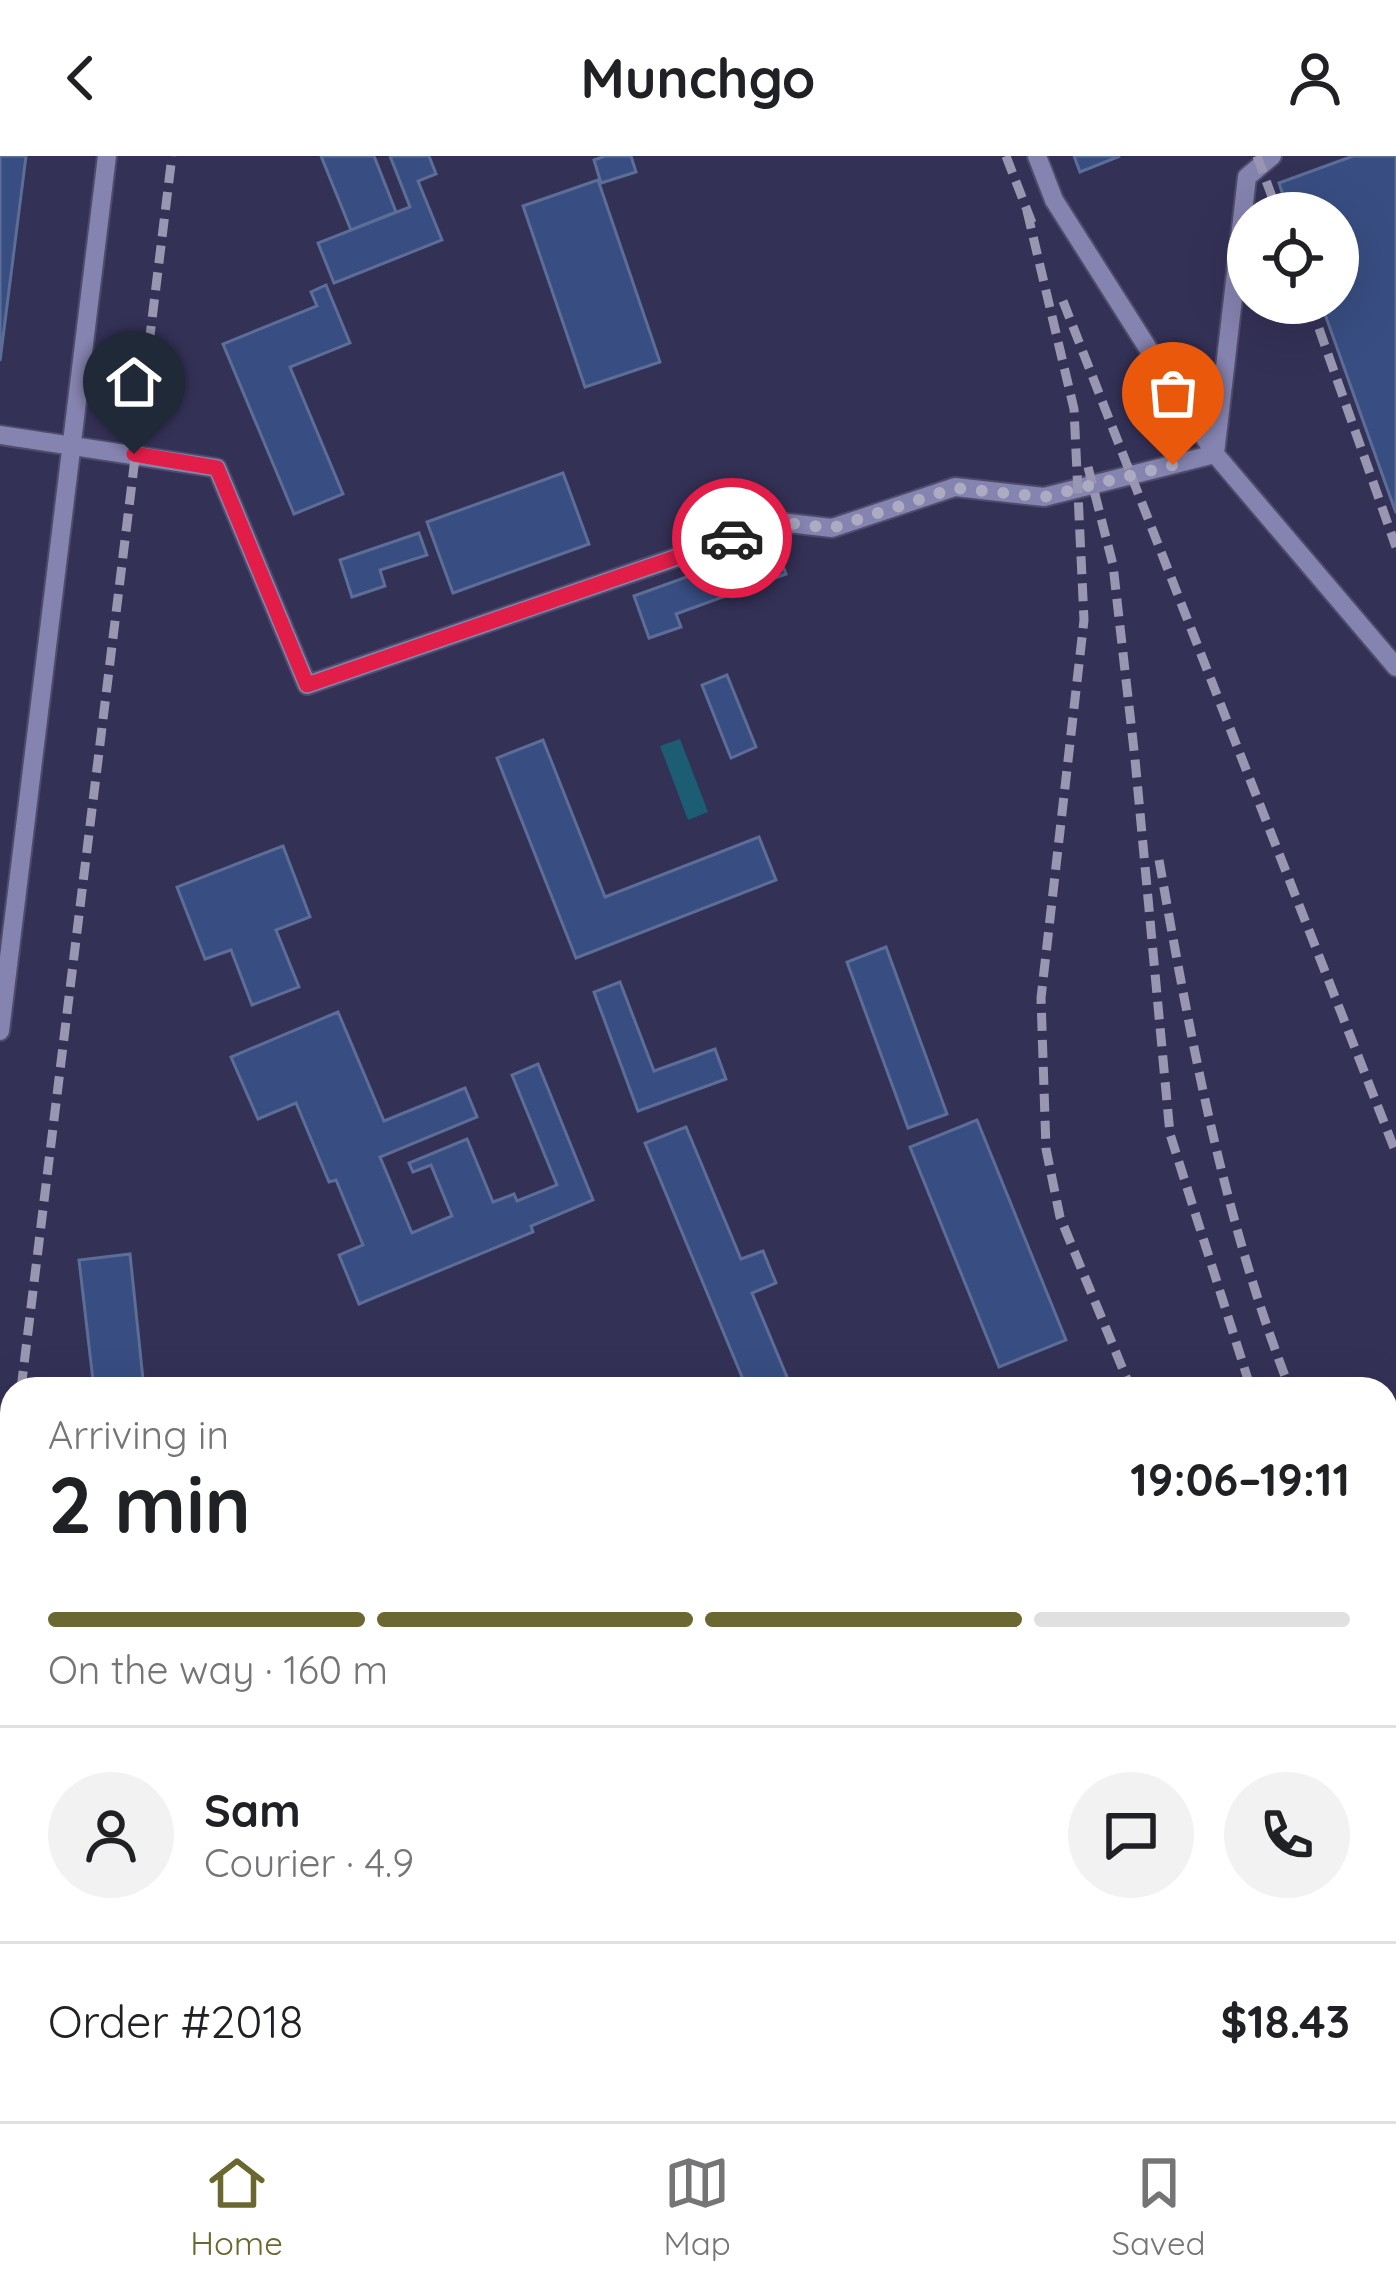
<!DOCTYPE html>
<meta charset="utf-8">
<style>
:root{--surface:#fff;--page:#f2f2f2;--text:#202124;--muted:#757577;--line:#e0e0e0;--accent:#6a6730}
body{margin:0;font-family:Quicksand,sans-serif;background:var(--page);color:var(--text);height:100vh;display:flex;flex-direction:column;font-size:45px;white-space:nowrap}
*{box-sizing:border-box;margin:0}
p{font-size:39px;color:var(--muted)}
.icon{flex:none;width:66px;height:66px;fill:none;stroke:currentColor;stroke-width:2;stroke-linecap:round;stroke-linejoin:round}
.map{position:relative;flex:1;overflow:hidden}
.side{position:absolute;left:0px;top:1221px;width:1398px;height:744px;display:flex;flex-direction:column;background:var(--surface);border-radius:36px 36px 0 0;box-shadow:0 12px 48px #0002}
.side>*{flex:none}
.tools{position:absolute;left:1227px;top:36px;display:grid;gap:24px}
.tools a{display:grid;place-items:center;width:132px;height:132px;border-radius:50%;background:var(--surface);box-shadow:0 12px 48px #0002;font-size:60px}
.pin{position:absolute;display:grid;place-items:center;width:102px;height:102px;color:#fff;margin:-123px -51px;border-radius:50% 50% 50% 0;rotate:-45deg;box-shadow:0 0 12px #0007}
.pin .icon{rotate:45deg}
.courier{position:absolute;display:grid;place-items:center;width:120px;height:120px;margin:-60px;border:9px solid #e11d48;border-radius:50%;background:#fff;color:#222;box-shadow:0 3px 15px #0007}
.summary em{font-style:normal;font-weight:700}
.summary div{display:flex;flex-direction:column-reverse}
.summary{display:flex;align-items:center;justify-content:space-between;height:204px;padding:0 48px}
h1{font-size:78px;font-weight:700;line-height:90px}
.bar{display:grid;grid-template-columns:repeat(4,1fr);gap:18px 12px;align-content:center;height:144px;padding:0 48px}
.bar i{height:15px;border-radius:9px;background:var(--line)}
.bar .selected{background:var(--accent)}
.bar p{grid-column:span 4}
.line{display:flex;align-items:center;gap:30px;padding:0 48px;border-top:3px solid var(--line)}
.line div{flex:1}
.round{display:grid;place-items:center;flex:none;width:126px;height:126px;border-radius:63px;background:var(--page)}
header{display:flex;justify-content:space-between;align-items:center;height:156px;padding:0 48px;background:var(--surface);font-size:54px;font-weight:700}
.menu{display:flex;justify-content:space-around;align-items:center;height:168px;border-top:3px solid var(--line);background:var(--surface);font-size:33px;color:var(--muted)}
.menu a{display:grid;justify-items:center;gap:6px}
.menu .selected{color:var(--accent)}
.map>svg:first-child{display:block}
.water{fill:#1c5d74}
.building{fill:#384d82;stroke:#5c6e96;stroke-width:3}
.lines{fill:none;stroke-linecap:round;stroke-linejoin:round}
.lane-casing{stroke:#4f4b6a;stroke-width:22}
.lane{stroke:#8583af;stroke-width:18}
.rail{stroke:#9896b0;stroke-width:9;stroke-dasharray:18 9;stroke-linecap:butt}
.done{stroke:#acabc2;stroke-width:12;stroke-dasharray:0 21.6}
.route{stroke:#e11d48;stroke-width:15}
</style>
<header><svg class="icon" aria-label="back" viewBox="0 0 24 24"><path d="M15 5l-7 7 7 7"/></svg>Munchgo<svg class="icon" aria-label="person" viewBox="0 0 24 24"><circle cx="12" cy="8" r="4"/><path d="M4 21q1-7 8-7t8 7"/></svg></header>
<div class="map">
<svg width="1396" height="1965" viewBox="0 0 1396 1965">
<rect width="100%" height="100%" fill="#343157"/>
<g class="water">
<path d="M680,583l28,73 -20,8 -28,-74z"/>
<path d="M629,1953h159l3,7 -13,5h-182z"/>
</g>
<g class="building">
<path d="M0,0h26l-26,205z"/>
<path d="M321,0h53l22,56 -45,18z"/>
<path d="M390,0h39l7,18 -18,7 24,59 -108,43 -16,-40 92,-36z"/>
<path d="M605,0h26l5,16 -35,11 -7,-23z"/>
<path d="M1074,0h46l-40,16z"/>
<path d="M1353,0h43v357l-75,-210h17v-90h-49l-10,-30z"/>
<path d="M598,24l62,182 -75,25 -62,-181z"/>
<path d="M326,129l24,58 -60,24 53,127 -49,20 -71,-170 94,-38 -6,-14z"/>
<path d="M563,317l26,71 -136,49 -26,-71z"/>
<path d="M419,377l8,22 -47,15 5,16 -33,11 -12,-37z"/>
<path d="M775,389l11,29 -110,40 5,13 -32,11 -15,-42z"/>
<path d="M727,519l29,72 -25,11 -29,-73z"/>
<path d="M543,584l62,157 154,-60 17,43 -200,78 -79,-200z"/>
<path d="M283,690l27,71 -34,13 23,57 -47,18 -21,-55 -26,9 -28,-72z"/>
<path d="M886,791l61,167 -39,14 -61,-166z"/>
<path d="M620,826l34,89 61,-22 11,30 -88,32 -44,-119z"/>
<path d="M338,856l46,109 81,-33 12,29 -97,40 32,76 40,-17 -21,-51 -18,7 -4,-9 58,-24 26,63 21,-8 3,7 40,-16 -45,-110 26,-11 55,136 -62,26 2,6 -174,72 -20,-49 24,-10 -27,-65 -7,2 -33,-79 -38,16 -27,-62z"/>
<path d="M977,964l89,220 -67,27 -89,-220z"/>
<path d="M686,971l55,132 22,-8 13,32 -24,10 40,96h-45l-102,-246z"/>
<path d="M130,1098l14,135h-50l-15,-129z"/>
<path d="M119,1953h25l3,7 -23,5z"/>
<path d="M211,1953h45l4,12h-79z"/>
<path d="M353,1953h113l-32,12h-77z"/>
<path d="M883,1953h40l5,12h-40z"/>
<path d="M1061,1953h98l3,9 -96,3z"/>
</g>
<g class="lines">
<g class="lane-casing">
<g id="lane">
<path d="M1272,0l-25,21 -32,277 181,213"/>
<path d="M0,279l217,33 90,217 472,-163 53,6 123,-41 89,10 171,-43 -161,-254 -17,-44"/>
<path d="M0,875l107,-875"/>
</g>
</g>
<use href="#lane" class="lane"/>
<g class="rail">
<path d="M1006,0l26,67"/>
<path d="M1257,0l21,57"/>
<path d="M1027,55l47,198 10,211 -43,378 5,151 14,68 71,172"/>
<path d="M1063,145l333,852"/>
<path d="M1310,147l86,244"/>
<path d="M1088,311l25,98 22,194 35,375 81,255"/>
<path d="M1159,704c32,180 64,358 131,529"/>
<path d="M21,1233l151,-1233"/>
<path d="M0,1407l12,-101"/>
<path d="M1386,1477l10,25"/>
<path d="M1386,1573l10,25"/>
</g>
</g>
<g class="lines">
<path class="done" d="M732,382l47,-16 53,6 123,-40 89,9 129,-32"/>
<path class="route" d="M134,298l83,14 90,217 425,-147"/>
</g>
</svg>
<div class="tools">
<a><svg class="icon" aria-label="locate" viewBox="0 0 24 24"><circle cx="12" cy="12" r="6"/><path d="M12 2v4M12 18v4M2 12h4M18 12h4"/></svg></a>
</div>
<div class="pin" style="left:1173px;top:309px;background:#ea580c"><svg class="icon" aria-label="bag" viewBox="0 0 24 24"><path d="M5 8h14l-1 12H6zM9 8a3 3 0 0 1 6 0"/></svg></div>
<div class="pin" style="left:134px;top:298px;background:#1f2937"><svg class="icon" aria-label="home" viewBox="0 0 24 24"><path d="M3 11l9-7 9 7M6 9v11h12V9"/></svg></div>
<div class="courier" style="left:732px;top:382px"><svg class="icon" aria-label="car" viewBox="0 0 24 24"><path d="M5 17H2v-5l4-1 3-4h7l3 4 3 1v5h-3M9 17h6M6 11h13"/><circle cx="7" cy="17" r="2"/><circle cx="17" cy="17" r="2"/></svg></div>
<section class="side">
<div class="summary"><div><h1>2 min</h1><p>Arriving in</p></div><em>19:06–19:11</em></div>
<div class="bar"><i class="selected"></i><i class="selected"></i><i class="selected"></i><i></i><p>On the way · 160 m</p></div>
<div class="line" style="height:216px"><a class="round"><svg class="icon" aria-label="person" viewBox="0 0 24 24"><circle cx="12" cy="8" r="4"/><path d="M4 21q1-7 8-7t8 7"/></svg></a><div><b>Sam</b><p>Courier · 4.9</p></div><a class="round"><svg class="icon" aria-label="chat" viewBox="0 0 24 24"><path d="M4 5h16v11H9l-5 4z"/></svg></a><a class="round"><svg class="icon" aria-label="phone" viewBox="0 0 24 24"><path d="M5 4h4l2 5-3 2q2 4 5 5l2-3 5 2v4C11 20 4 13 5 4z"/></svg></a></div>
<div class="line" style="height:156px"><div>Order #2018</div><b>$18.43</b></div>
</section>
</div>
<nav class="menu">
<a class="selected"><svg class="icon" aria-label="home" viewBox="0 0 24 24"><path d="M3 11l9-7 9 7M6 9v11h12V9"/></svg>Home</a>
<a><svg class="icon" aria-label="map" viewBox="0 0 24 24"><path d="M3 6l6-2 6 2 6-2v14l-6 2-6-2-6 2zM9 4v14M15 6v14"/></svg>Map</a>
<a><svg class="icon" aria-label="saved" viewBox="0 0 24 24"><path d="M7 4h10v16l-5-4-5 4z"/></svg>Saved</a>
</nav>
